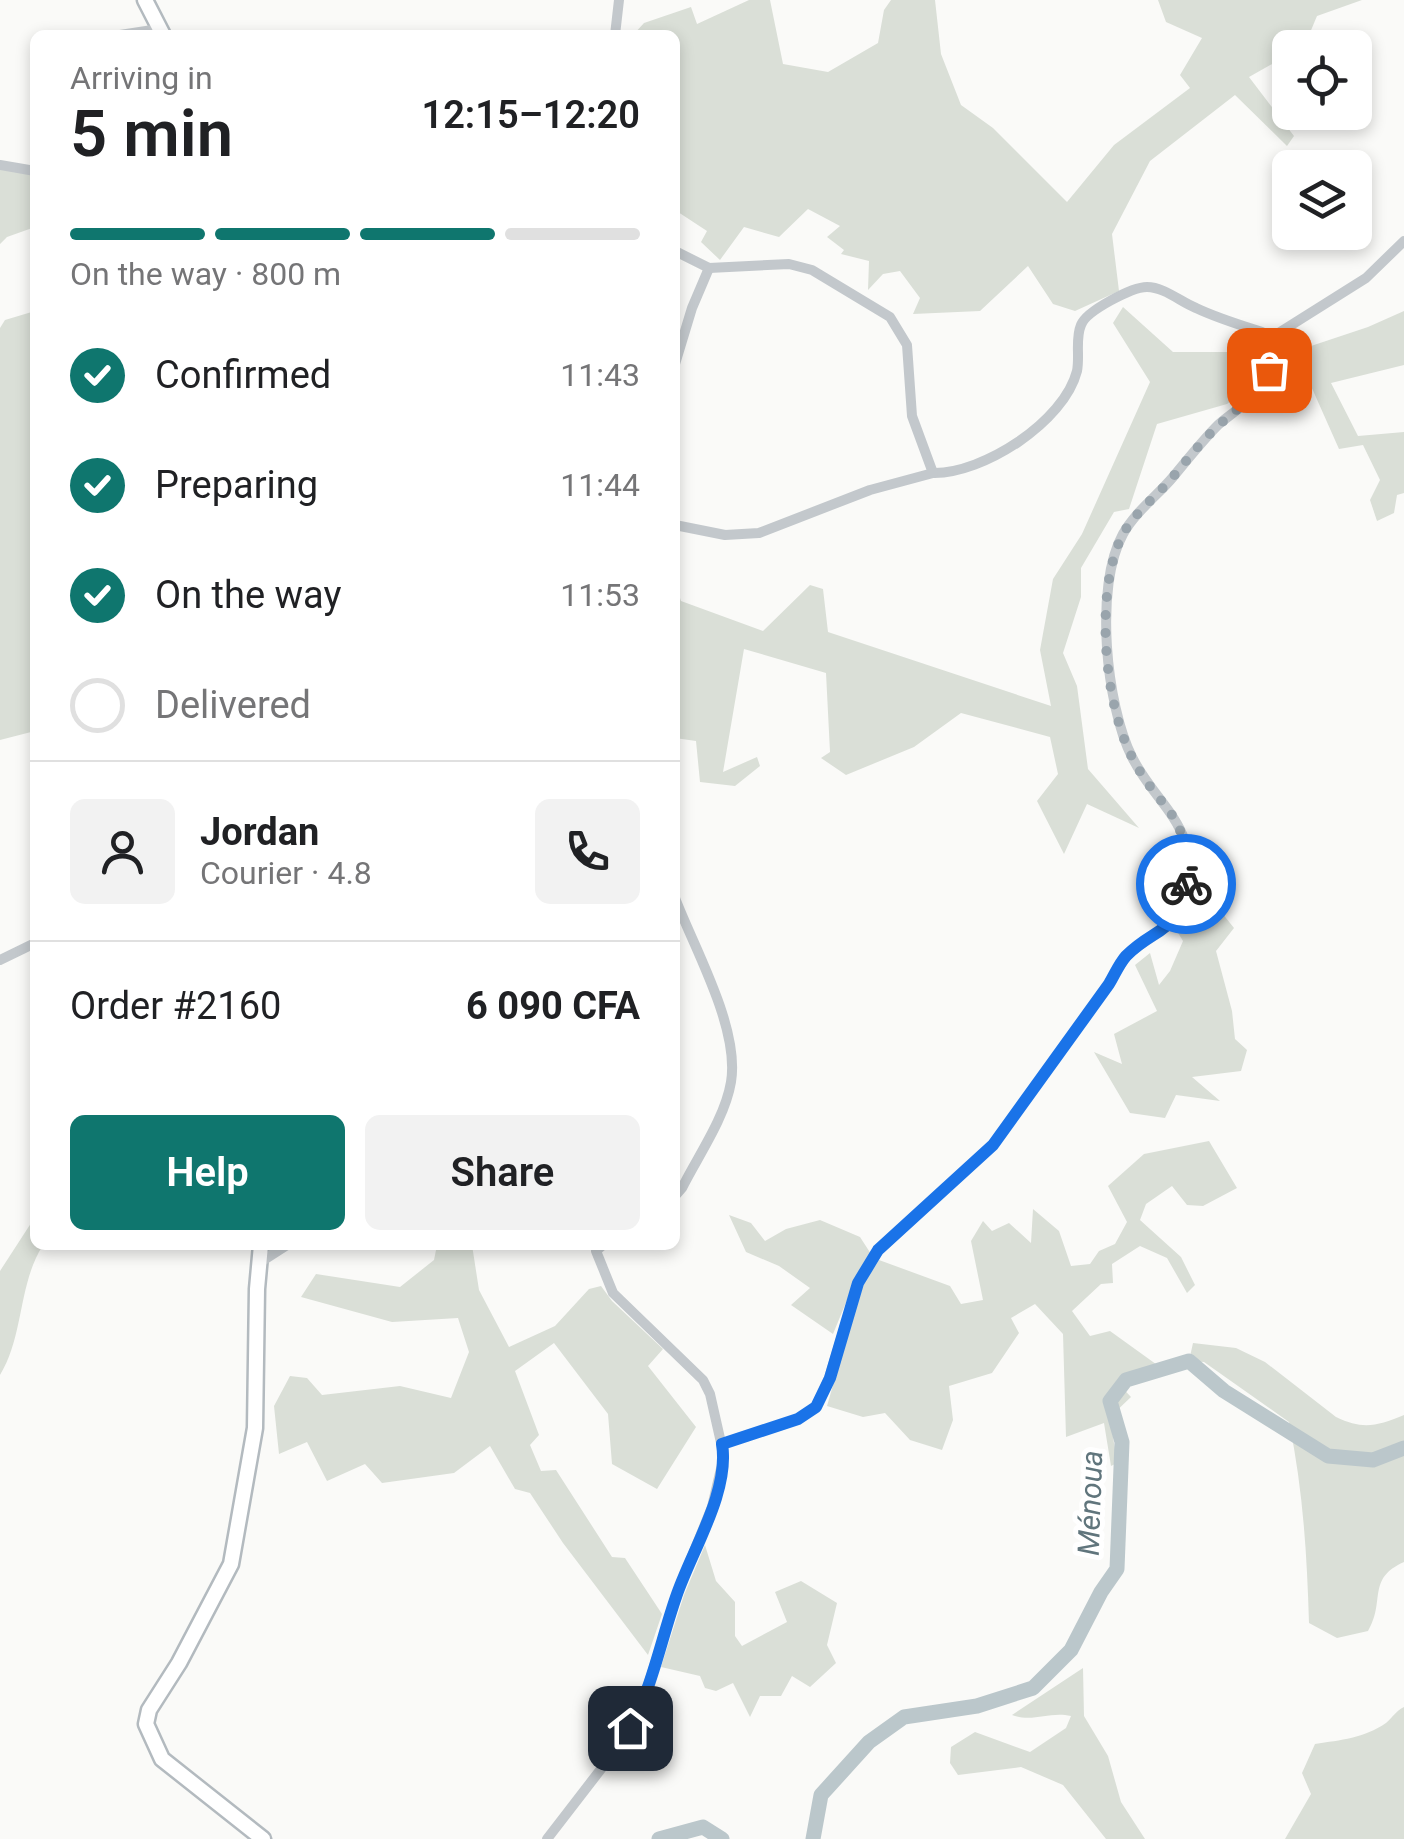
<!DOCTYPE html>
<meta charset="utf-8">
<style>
:root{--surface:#fff;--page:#f2f2f2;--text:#202124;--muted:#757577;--line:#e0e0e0;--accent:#0f766e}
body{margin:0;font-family:Roboto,sans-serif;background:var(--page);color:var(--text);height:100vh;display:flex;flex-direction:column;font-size:38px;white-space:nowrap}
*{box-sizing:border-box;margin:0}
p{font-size:32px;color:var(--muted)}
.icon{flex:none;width:55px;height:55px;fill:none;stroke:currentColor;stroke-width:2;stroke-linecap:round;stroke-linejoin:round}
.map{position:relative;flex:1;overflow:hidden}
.drawer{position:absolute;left:30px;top:30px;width:650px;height:1220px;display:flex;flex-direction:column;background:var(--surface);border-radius:15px;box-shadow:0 5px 15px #0003}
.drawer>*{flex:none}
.buttons{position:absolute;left:1272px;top:30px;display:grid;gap:20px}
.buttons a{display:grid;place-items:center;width:100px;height:100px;border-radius:15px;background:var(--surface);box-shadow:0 5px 15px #0003;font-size:50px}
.pin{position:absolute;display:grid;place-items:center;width:85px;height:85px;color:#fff;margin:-42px;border-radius:20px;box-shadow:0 5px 15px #0006}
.courier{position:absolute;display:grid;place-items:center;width:100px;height:100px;margin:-50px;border:8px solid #1a73e8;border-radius:50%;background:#fff;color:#222;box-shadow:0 2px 12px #0007}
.headline em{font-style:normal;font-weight:600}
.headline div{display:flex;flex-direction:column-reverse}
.headline{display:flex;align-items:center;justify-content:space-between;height:170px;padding:0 40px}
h1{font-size:65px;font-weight:600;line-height:75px}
.bar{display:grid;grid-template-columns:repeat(4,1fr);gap:15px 10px;align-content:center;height:120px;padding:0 40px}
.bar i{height:12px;border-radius:8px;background:var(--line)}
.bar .selected{background:var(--accent)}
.bar p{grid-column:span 4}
.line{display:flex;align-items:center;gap:25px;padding:0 40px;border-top:2px solid var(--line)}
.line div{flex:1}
.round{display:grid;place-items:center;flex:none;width:105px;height:105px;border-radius:15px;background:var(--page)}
ol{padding:0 40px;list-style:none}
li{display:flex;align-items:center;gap:30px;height:110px}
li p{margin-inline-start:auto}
li .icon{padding:10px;border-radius:50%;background:var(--accent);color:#fff;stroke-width:4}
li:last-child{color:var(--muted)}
li i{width:55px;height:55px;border:5px solid var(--line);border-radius:50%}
.action{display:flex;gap:20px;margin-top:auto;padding:20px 40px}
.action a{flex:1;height:115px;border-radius:15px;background:var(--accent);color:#fff;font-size:40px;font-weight:600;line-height:115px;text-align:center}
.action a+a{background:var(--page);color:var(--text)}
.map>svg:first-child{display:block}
.green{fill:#dadfd7}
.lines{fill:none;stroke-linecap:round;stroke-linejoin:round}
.river{stroke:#bbc7cb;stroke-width:15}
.secondary-casing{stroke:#b3babf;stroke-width:19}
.street{stroke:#c3c8cc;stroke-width:10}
.secondary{stroke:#fff;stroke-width:14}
.done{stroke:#99a4ac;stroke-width:10;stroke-dasharray:0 18}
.route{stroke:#1a73e8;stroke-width:12}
.labels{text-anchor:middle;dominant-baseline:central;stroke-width:10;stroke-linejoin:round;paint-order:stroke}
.water-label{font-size:30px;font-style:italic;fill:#60757c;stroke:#fff}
</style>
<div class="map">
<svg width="1404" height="1839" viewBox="0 0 1404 1839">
<rect width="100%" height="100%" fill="#fafaf8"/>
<g class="green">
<path d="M749,0h21l13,64 45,8 50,-29 6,-33 7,-10h44l6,54 20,51 32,23 74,74 47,-57 76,-57 -10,-13 22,-37 -36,-16 -8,-22h204l-45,16 -13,31 -14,1v6l-41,23 45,59 -7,10 -52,-51 -85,66 -38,73 7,57 -44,20 -22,-7 -25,-38 -48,45 -67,3 7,-16 -20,-27 -17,3 -15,16 1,-29 -28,-7 3,-4 -17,-13 13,-11 -32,-17 -29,28 -35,-10 -24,33 -19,-18 6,-11 -29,-19 -3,2v-179h-42l11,-12 47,-16 6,17z"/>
<path d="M0,169l35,5v53l-28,10 -7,7z"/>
<path d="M1123,307l50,45h85l-1,28 -30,24 -70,20 -28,85 -15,3 -33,56v29l-18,56 14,33 11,83 51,59 -52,-24 -23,50 -27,-53 21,-27 -8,-37 -89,-24 -47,34 -68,28 -25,-17 9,-6 -4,-79 -82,-24 -21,123 34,-15 3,9 -25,20 -35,-4 -4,-41 -21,-3v-156l6,19 82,30 47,-46 13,4 5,43 223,74 -11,-56 13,-71 29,-45 68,-152 -37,-59z"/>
<path d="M35,311v74l-5,23 5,18v59l-5,23 5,39v184l-35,9v-412l5,-8z"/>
<path d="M1404,311v54l-73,18 27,53 46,-4v61l-7,2 -3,18 -17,8 -7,-21 10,-20 -17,-35 -24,4 -28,-63 -30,-1 3,-30 84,-28z"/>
<path d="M1192,899l14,14 12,-5 16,20 -18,23 16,60 3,28 12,11 -6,21 -49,6 28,24 -44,-6 -11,23 -35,-5 -36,-61 28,12 -8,-30 43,-23 -22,-46 15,-12 9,32 11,-14 13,-30 -8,-13z"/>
<path d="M1209,1141l28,47 -34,18 -16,-1 -15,-19 -26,18 -6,16 41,37 14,28 -8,8 -20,-35 -27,-12 -28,18 1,19 -12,1 -29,27 18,25 20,-5 50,36 -44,14 15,16 -21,20 7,46 -6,3 -7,-43 -38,14 -3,-103 -28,-30 -24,14 8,15 -27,40 -43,13 4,34 -11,30 -32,-10 -25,-27 -22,4 -36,-11 34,-119 18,-27 71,26 11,18 22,-4 -12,-59 12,-20 9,10 17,-8 22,20 2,-34 26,22 12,35 19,-2 9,-13 16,-7 12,-22 -19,-36 36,-32z"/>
<path d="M729,1215l22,8 14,18 21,-12 34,-9 40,17 11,17 -17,29 -21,51 -42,-29 19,-17 -31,-22 -33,-14z"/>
<path d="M35,1217v28h8c-25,39 -19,91 -43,130v-104z"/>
<path d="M437,1245h35l7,45 30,57 46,-21 34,-37 12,-3 11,15 51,48 -15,17 48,61 -39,62 -45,-25 -4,-50 -54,-71 -39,28 24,64 -9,10 11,26 15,-1 56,87 13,1 37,56 -14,41 -85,-112 -33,-50 -15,-4 -25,-43 -36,27 -72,10 -17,-19 -38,17 -20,-39 -28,12 -5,-48 16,-30 17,2 15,17 78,-9 51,12 18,-46 -11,-34 -66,4 -91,-25 15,-23 84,13 34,-27z"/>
<path d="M1193,1343l43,5 29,14 71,55c27,13 41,9 68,-2v147c-38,17 -18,39 -36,69l-31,7 -28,-15c-2,-68 -6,-134 -20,-201l-85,-60 -15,-1z"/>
<path d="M705,1545l11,36 19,21v34l7,10 45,-24 -12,-30 26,-11 36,22 -10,42 9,18 -26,24 -18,-11 -11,20h-21l-10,21 -17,-34 -17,8 -11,-3 -5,-12 -39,-9 23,-72z"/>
<path d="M1083,1668l1,48 24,40 13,46 24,37h-39l-43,-54 -42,-18 -63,8 -8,-12 1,-16 24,-15 55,20 36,-24 5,-12c-22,-5 -38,7 -59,-1z"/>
<path d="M1404,1707v132h-119l26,-45 -9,-21 13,-29c26,-4 49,-6 71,-21 7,-6 10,-12 18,-16z"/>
</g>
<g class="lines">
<g class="river">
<path d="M659,1839l44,-12 19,12"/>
<path d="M813,1839l8,-44 48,-53 35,-25 73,-11 56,-18 38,-38 30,-58 16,-23 5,-127 -12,-41 16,-21 63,-19 35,30 104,65 45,4 31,-12"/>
</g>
<g class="secondary-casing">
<g id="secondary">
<path d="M145,0l18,35"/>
<path d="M261,1245l-4,44 -2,139 -24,136 -52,99 -30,47 -3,14 16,35 101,80"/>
</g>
</g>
<g class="street">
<path d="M120,35l39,-6"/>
<path d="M615,35l4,-35"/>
<path d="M0,165l35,6"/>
<path d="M675,251l34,17 80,-4 23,6 78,47 17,28 5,71 21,57c50,1 131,-51 144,-102 3,-15 -2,-32 4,-46 5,-14 51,-38 66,-38 17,0 34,15 49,21 21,10 44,17 66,24l7,7"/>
<path d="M1269,339l97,-61 38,-37"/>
<path d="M675,364l17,-56 17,-40"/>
<path d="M675,525l50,10 34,-2 111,-43 63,-17"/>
<path d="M675,898c19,50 65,130 56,184 -6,36 -33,74 -49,106l-7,8"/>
<path d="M0,960l35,-17"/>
<path d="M259,1263l28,-18"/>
<path d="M722,1444l76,-25 18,-12 13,-29 29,-95 21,-33 114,-105 116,-161c7,-11 12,-23 21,-31 23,-20 41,-21 52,-53 24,-71 -25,-92 -50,-143 -26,-52 -38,-171 -9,-223 12,-22 35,-39 50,-57 15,-18 29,-36 45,-52 15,-13 34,-24 45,-41 7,-14 8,-30 6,-45"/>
<path d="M547,1839l71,-92 22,-37 40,-124 32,-79 12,-51 -14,-62 -7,-14 -90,-87 -17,-42 7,-6"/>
</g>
<use href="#secondary" class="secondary"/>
</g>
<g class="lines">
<path class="done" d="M1186,884c3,-74 -23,-69 -52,-123 -30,-55 -40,-168 -12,-225 11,-22 34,-39 50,-58 15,-18 29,-36 46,-52 19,-18 40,-30 51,-56"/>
<path class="route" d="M630,1728c22,-40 31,-88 46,-131 15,-45 54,-105 46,-153l76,-25 18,-12 14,-29 28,-95 20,-33 115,-105 116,-161c6,-10 10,-20 17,-28 31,-31 49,-19 60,-72"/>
</g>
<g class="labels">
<g class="water-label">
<text transform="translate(1090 1503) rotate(-88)">Ménoua</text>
</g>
</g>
</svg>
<div class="buttons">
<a><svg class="icon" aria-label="locate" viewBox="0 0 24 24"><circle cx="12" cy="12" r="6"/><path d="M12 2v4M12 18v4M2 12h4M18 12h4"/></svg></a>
<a><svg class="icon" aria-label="layers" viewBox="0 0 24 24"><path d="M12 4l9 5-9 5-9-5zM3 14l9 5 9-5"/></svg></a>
</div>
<div class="pin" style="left:1269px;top:370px;background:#ea580c"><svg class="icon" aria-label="bag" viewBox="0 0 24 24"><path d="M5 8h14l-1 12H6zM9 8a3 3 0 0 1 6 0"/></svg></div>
<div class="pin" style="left:630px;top:1728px;background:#1f2937"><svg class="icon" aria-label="home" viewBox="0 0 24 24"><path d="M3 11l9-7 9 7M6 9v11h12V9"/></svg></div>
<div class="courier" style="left:1186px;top:884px"><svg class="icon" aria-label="bike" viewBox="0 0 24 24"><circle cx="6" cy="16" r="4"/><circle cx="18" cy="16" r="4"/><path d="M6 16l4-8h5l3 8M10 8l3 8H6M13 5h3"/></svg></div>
<section class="drawer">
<div class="headline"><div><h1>5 min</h1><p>Arriving in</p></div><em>12:15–12:20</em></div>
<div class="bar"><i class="selected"></i><i class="selected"></i><i class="selected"></i><i></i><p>On the way · 800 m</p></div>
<ol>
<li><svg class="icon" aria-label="check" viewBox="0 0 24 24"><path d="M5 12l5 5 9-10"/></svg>Confirmed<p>11:43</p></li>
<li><svg class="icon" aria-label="check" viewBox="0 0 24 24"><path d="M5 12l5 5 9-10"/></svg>Preparing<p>11:44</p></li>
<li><svg class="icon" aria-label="check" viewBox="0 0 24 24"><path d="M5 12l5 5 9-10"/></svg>On the way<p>11:53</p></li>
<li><i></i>Delivered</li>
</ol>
<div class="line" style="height:180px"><a class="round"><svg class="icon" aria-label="person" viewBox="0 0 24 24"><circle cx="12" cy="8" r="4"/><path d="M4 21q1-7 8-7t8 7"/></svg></a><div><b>Jordan</b><p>Courier · 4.8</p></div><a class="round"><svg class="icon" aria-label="phone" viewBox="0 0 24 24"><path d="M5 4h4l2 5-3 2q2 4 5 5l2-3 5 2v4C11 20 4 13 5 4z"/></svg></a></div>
<div class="line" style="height:130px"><div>Order #2160</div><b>6 090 CFA</b></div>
<div class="action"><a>Help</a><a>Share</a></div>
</section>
</div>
